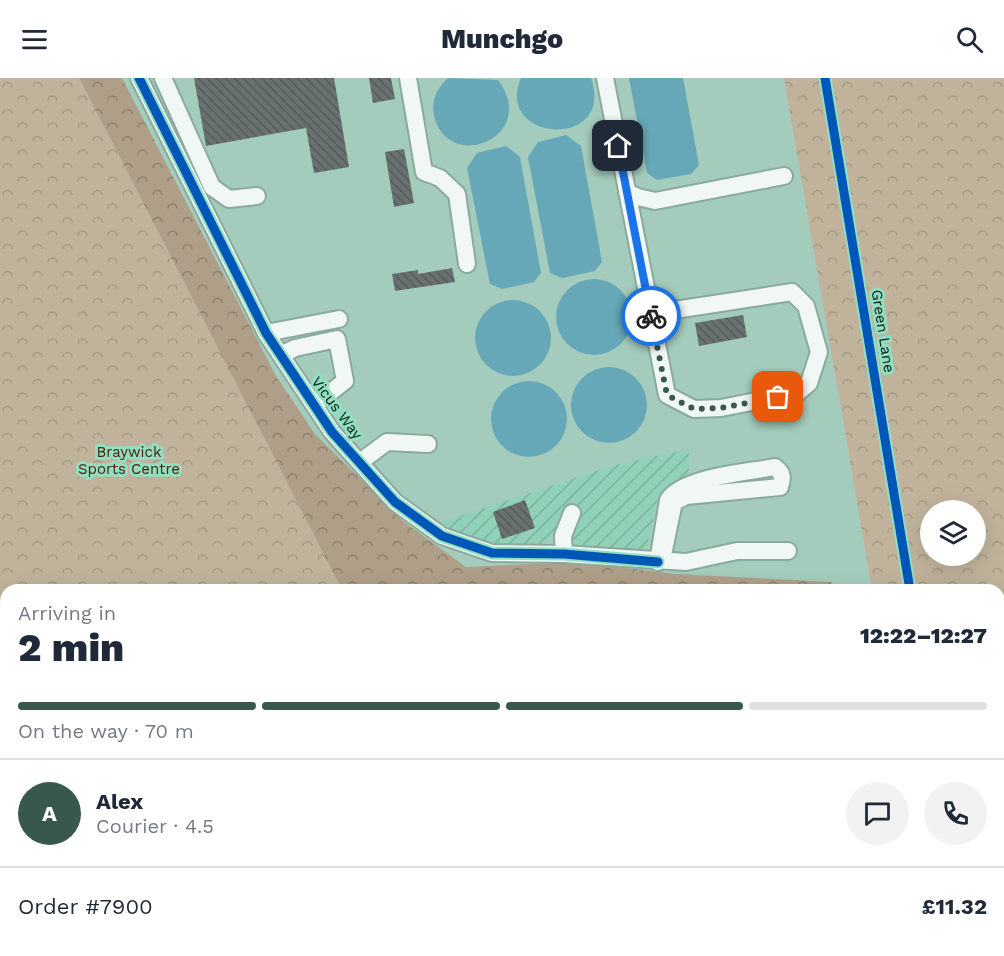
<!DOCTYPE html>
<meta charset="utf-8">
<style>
:root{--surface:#fff;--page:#f2f2f3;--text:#1f2937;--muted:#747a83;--line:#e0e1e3;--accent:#39584d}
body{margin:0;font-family:"Work Sans",sans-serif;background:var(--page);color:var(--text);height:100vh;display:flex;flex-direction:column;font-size:22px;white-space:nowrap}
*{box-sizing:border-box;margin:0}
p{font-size:20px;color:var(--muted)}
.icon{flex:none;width:33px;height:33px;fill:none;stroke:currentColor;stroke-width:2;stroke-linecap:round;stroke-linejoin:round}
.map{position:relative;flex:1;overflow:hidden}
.panel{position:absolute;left:0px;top:506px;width:1005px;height:374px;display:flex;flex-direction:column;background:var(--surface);border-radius:18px 18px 0 0;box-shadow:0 6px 24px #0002}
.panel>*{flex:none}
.fabs{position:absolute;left:920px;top:422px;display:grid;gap:12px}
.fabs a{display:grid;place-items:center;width:66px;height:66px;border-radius:50%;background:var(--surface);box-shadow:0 6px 24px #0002;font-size:30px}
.pin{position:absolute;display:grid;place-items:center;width:51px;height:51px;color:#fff;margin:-26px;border-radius:12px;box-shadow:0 3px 9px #0006}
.courier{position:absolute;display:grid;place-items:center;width:60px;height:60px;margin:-30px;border:4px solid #1a73e8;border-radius:50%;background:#fff;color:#222;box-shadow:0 2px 8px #0007}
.overview em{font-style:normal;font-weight:800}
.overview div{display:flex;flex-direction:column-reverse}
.overview{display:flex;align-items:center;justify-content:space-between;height:102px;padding:0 18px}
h1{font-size:39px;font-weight:800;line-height:45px}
.bar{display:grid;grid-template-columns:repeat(4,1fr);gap:9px 6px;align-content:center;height:72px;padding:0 18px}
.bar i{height:8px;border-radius:4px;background:var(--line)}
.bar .active{background:var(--accent)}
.bar p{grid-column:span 4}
.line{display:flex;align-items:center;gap:15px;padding:0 18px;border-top:2px solid var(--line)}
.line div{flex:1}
.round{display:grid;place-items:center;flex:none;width:63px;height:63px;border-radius:32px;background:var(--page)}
header{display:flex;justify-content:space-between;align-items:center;height:78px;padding:0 18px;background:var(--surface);font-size:27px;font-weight:800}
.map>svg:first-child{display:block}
.industrial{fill:url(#industrial-furrows)}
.forest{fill:url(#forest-crowns)}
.park{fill:url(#park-crowns);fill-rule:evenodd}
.water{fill:#67a8b8}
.building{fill:url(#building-back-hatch)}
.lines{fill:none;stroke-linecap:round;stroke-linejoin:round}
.minor-casing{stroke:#89aa9d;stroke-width:20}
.minor{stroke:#f1f7f5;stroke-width:16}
.cycleway-casing{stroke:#92dec0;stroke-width:13}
.cycleway{stroke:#0057b8;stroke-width:9}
.done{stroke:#39584d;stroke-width:6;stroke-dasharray:0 10.8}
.route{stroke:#1a73e8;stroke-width:8}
.labels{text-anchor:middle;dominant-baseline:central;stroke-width:6;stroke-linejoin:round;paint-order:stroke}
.street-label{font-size:15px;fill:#001a11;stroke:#92dec0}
.park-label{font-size:15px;fill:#4c230c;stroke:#92dec0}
</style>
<header><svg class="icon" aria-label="menu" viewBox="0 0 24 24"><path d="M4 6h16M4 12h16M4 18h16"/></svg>Munchgo<svg class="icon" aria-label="search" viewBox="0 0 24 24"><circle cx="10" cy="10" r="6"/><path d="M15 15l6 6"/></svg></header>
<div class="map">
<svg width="1004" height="878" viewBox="0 0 1004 878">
<defs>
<pattern id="industrial-furrows" width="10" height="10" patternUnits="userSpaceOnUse" patternTransform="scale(1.5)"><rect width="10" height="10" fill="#90d1b8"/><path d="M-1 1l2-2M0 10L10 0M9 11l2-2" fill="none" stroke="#7ab39d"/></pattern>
<pattern id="forest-crowns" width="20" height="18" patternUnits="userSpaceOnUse" patternTransform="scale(1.5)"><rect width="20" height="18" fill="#af9f88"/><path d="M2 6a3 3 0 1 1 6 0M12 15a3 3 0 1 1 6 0" fill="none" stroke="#8c816e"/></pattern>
<pattern id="park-crowns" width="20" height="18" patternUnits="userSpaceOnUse" patternTransform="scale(1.5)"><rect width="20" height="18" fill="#c1b39b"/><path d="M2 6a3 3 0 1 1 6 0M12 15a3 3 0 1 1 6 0" fill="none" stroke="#a49984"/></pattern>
<pattern id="building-back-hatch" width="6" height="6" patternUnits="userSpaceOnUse" patternTransform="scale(1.5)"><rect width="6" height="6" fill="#697170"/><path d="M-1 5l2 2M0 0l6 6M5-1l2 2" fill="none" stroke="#545c5b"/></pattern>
</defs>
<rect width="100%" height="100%" fill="#a4ccbc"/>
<path class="industrial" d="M689,371v27l-19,7 -12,13 -11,50 -6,5 -65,-7 -7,-10h-17l-9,10 -48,1 -30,-8 -26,-14 172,-57z"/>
<path class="forest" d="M79,0h43l154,298 39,58 89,88 62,45 110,-5 100,12 155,8 5,7 -491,1 -5,-4z"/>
<g class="park">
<path d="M0,0h79l261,508 5,3 -339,1v361h925l1,5h-932z"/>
<path d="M784,0h220v878h-69l-1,-5h65v-361l-127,-1zM930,432h45v45h-45z"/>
</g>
<g class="water">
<path d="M448,0l50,2c43,57 -51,95 -64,35 -3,-14 3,-27 14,-37z"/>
<path d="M521,0h70c25,73 -98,64 -70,0z"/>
<path d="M629,0h54l16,87 -8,9 -34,6 -10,-7z"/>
<path d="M566,57l15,11 21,116 -7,9 -33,7 -12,-5 -22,-116 10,-15z"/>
<path d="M506,68l14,11 21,116 -7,9 -32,7 -12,-5 -23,-116 10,-15z"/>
<circle cx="594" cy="239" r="38"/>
<circle cx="513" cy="260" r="38"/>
<circle cx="609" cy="327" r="38"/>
<circle cx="529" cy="341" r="38"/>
</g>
<g class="building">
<path d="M194,0h140l15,89 -35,6 -8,-45 -100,18z"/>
<path d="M369,0h22l4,21 -22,4z"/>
<path d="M404,71l10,54 -20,4 -9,-55z"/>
<path d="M452,190l3,14 -60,9 -3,-17 26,-4v4z"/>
<path d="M743,237l4,22 -48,9 -4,-23z"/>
<path d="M525,422l10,28 -33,11 -9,-27z"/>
</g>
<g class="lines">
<g class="minor-casing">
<g id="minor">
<path d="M139,0l127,255 66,99 63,70 47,34 50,17 72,1 122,8 51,-11h51"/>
<path d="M163,0l49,109 17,12 28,-3"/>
<path d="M408,0l16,94 16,6 17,16 10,70"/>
<path d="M605,0l62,317 27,14 27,-1 76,-15 12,-10 10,-31 -13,-46 -14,-14 -124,19 -19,-8"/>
<path d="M627,114l11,5 17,4 129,-25"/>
<path d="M266,255l73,-14"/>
<path d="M281,277l14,-7 42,-9 8,42 -31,24"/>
<path d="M360,384l27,-20 41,2"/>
<path d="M775,389c8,6 8,11 5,20l-94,9 -12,6 -10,48 -6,12 10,-62c14,-23 81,-28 107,-33z"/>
<path d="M564,476l-1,-18 9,-23"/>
<path d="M0,772l6,4"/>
<path d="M76,873l3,5"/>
<path d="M619,873l3,5"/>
<path d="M462,878l7,-5"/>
</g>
</g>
<use href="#minor" class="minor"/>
<g class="cycleway-casing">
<g id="cycleway">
<path d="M139,0l127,255 66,99 63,70 47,34 50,17 72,1 94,8"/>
<path d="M825,0l85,512"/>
</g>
</g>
<use href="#cycleway" class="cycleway"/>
</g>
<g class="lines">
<path class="done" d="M651,238l16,79 27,14 27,-1 57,-11"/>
<path class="route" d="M618,68l33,170"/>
</g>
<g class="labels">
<g class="street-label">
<text transform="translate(883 253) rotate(81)">Green Lane</text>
<text transform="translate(337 330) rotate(53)">Vicus Way</text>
</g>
<g class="park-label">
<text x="129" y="374">Braywick<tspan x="129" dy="17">Sports Centre</tspan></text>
</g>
</g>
</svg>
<div class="fabs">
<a><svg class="icon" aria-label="layers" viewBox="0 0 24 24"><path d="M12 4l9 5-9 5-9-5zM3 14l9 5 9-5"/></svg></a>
</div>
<div class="pin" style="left:778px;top:319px;background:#ea580c"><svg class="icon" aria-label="bag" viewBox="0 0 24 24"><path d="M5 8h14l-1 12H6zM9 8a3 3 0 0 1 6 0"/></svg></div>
<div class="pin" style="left:618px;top:68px;background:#1f2937"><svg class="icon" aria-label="home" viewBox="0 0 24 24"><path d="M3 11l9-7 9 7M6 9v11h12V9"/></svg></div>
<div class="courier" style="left:651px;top:238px"><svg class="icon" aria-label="bike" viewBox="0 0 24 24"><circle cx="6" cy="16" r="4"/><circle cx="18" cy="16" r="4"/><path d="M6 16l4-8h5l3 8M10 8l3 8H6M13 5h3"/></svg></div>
<section class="panel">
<div class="overview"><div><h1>2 min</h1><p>Arriving in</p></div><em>12:22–12:27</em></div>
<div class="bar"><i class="active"></i><i class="active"></i><i class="active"></i><i></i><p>On the way · 70 m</p></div>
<div class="line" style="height:108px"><b class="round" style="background:var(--accent);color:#fff">A</b><div><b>Alex</b><p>Courier · 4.5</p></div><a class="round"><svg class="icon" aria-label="chat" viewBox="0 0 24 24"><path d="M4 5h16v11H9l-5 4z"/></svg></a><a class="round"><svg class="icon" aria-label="phone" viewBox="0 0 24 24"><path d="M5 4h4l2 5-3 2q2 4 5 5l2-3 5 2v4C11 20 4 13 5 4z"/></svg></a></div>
<div class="line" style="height:78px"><div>Order #7900</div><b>£11.32</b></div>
</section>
</div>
